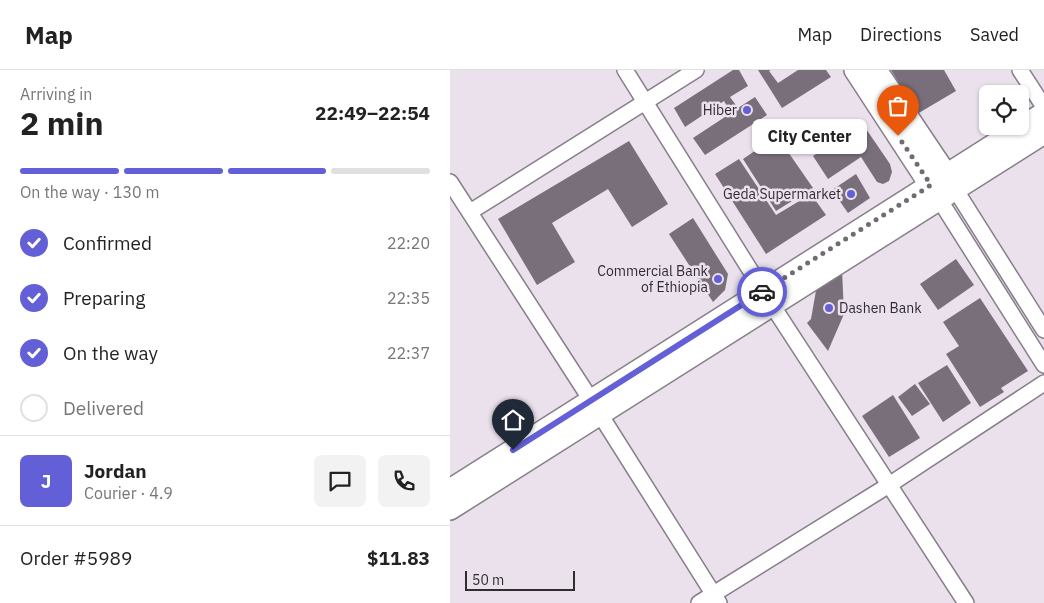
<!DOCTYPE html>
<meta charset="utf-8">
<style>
:root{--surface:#fff;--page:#f2f2f2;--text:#222;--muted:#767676;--line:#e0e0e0;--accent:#635fd7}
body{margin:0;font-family:"IBM Plex Sans",sans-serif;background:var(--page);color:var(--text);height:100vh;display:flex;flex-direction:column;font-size:19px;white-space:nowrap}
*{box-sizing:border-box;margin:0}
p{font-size:16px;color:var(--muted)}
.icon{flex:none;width:28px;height:28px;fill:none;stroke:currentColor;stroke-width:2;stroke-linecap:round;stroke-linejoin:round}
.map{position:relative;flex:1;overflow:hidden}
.side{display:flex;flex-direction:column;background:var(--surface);width:450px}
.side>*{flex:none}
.fabs{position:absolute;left:529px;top:15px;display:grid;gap:10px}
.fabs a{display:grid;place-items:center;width:50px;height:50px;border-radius:8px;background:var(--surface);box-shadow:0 1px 4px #0004;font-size:25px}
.scale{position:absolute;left:15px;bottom:12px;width:110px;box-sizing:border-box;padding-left:5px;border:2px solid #302d31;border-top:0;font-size:14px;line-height:18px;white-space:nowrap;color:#302d31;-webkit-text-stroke:4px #eae1ed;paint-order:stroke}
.pin{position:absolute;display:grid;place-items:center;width:42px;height:42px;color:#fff;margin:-51px -21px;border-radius:50% 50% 50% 0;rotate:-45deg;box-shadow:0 0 5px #0007}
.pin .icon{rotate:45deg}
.courier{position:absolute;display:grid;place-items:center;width:50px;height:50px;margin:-25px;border:4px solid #635fd7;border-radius:50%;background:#fff;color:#222;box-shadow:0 1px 6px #0007}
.bubble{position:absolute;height:35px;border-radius:8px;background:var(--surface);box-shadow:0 1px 4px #0004;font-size:16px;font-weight:800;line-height:35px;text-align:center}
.summary em{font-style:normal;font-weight:800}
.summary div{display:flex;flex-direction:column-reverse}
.summary{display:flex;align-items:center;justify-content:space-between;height:85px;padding:0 20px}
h1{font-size:32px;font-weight:800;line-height:38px}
.bar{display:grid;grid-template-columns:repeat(4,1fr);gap:8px 5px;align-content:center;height:60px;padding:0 20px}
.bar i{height:6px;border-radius:4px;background:var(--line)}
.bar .active{background:var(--accent)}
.bar p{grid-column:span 4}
.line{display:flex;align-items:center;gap:12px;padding:0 20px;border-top:1px solid var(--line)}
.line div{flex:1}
.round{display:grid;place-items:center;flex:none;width:52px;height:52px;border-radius:8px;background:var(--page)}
ol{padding:0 20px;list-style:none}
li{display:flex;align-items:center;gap:15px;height:55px}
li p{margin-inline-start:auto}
li .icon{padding:5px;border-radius:50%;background:var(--accent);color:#fff;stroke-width:4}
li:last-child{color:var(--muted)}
li i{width:28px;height:28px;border:2px solid var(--line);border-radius:50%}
header{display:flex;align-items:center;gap:30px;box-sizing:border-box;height:70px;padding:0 25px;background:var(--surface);border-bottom:1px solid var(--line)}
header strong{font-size:24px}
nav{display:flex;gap:28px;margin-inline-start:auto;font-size:18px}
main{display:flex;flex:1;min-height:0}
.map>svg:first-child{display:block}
.building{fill:#786f7a}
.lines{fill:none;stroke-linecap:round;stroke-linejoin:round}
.street-casing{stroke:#877e8a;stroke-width:18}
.secondary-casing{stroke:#877e8a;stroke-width:24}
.street{stroke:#fff;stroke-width:15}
.secondary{stroke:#fff;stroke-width:21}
.done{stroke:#716c73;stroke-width:5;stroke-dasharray:0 9}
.route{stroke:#635fd7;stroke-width:6}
.poi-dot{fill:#635fd7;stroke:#eae1ed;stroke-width:2}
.labels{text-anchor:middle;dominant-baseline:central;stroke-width:5;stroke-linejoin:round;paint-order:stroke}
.poi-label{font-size:14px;fill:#302d31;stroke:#eae1ed;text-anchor:end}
</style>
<header>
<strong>Map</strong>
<nav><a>Map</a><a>Directions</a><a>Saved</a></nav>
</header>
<main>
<section class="side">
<div class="summary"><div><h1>2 min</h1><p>Arriving in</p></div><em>22:49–22:54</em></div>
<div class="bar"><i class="active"></i><i class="active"></i><i class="active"></i><i></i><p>On the way · 130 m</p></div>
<ol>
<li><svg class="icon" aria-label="check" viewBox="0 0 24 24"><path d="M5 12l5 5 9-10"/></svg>Confirmed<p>22:20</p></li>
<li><svg class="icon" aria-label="check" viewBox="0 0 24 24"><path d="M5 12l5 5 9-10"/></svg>Preparing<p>22:35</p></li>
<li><svg class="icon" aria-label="check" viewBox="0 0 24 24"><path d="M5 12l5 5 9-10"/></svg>On the way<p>22:37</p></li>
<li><i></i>Delivered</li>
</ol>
<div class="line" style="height:90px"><b class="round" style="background:var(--accent);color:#fff">J</b><div><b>Jordan</b><p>Courier · 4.9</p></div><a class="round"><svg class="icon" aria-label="chat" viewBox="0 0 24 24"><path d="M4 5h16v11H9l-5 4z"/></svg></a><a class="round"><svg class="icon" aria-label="phone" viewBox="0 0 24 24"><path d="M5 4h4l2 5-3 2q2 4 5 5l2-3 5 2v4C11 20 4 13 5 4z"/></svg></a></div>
<div class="line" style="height:65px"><div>Order #5989</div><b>$11.83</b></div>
</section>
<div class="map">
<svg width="594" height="533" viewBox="0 0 594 533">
<rect width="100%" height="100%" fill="#eae1ed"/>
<g class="building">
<path d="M283,0h6l9,16 -18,11 8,11 17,-11 12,18 -62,40 -12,-17 38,-25 -7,-12 -39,26 -11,-19z"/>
<path d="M308,0h13l-2,1 9,12 20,-13h28l5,7 -49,31z"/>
<path d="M441,0h53l12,21 -39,23z"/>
<path d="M412,53l28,41 2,8 -3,9 -6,3 -6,-2 -16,-25 -33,22 -15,-23z"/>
<path d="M327,66l36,52 -37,23 -33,-52z"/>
<path d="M179,71l39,63 -36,23 -24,-38 -56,34 23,39 -38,23 -39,-66z"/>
<path d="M289,89l37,56 35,-21 15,21 -60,39 -51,-80z"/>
<path d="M406,104l14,24 -22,15 -16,-23z"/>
<path d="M243,148l35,56 -3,16 -12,12 -44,-68z"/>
<path d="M506,189l18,26 -36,25 -18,-26z"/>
<path d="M392,200l2,44 -16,37 -21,-28 4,-4 6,-34z"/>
<path d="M530,228l48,73 -27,17 3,4 -24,15 -34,-53 13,-8 -16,-24z"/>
<path d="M497,295l24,38 -28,19 -25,-39z"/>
<path d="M465,314l15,20 -18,12 -14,-19z"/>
<path d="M443,325l27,43 -31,19 -27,-41z"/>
</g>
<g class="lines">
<g class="street-casing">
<g id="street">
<path d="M175,0l147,235 194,298"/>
<path d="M570,0l24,37"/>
<path d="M0,112l141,218 128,203"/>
<path d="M505,119l89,141"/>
<path d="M489,129l105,166"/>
<path d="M20,142l226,-142"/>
<path d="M249,533l190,-118 155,-102"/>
</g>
</g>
<g class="secondary-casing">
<g id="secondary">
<path d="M405,0l83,127"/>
<path d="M426,0l78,116"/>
<path d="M0,420l594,-377"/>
<path d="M0,439l594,-376"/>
</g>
</g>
<use href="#street" class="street"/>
<use href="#secondary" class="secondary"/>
</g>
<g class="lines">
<path class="done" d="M312,222l169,-107 -33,-49"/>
<path class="route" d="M63,380l249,-158"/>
</g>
<g class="poi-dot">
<circle cx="297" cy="40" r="5"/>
<circle cx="401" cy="124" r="5"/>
<circle cx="268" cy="209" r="5"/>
<circle cx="379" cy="238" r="5"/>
</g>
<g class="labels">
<g class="poi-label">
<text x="287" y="40">Hiber</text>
<text x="391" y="124">Geda Supermarket</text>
<text x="258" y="201">Commercial Bank<tspan x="258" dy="16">of Ethiopia</tspan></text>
<text x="389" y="238" text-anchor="start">Dashen Bank</text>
</g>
</g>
</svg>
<div class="fabs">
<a><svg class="icon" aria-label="locate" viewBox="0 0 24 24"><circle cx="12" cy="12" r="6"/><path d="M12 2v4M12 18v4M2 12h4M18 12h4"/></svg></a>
</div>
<div class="scale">50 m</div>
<div class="pin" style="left:448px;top:66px;background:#ea580c"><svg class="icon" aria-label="bag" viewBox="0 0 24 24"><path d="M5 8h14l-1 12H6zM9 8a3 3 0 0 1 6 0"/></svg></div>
<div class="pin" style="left:63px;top:380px;background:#1f2937"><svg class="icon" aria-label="home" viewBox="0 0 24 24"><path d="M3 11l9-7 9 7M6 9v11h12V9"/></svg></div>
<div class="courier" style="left:312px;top:222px"><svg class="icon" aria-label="car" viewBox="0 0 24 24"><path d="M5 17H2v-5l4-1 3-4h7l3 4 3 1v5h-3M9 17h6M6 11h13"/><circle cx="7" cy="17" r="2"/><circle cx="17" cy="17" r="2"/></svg></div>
<div class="bubble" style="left:302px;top:49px;width:115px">City Center</div>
</div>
</main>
